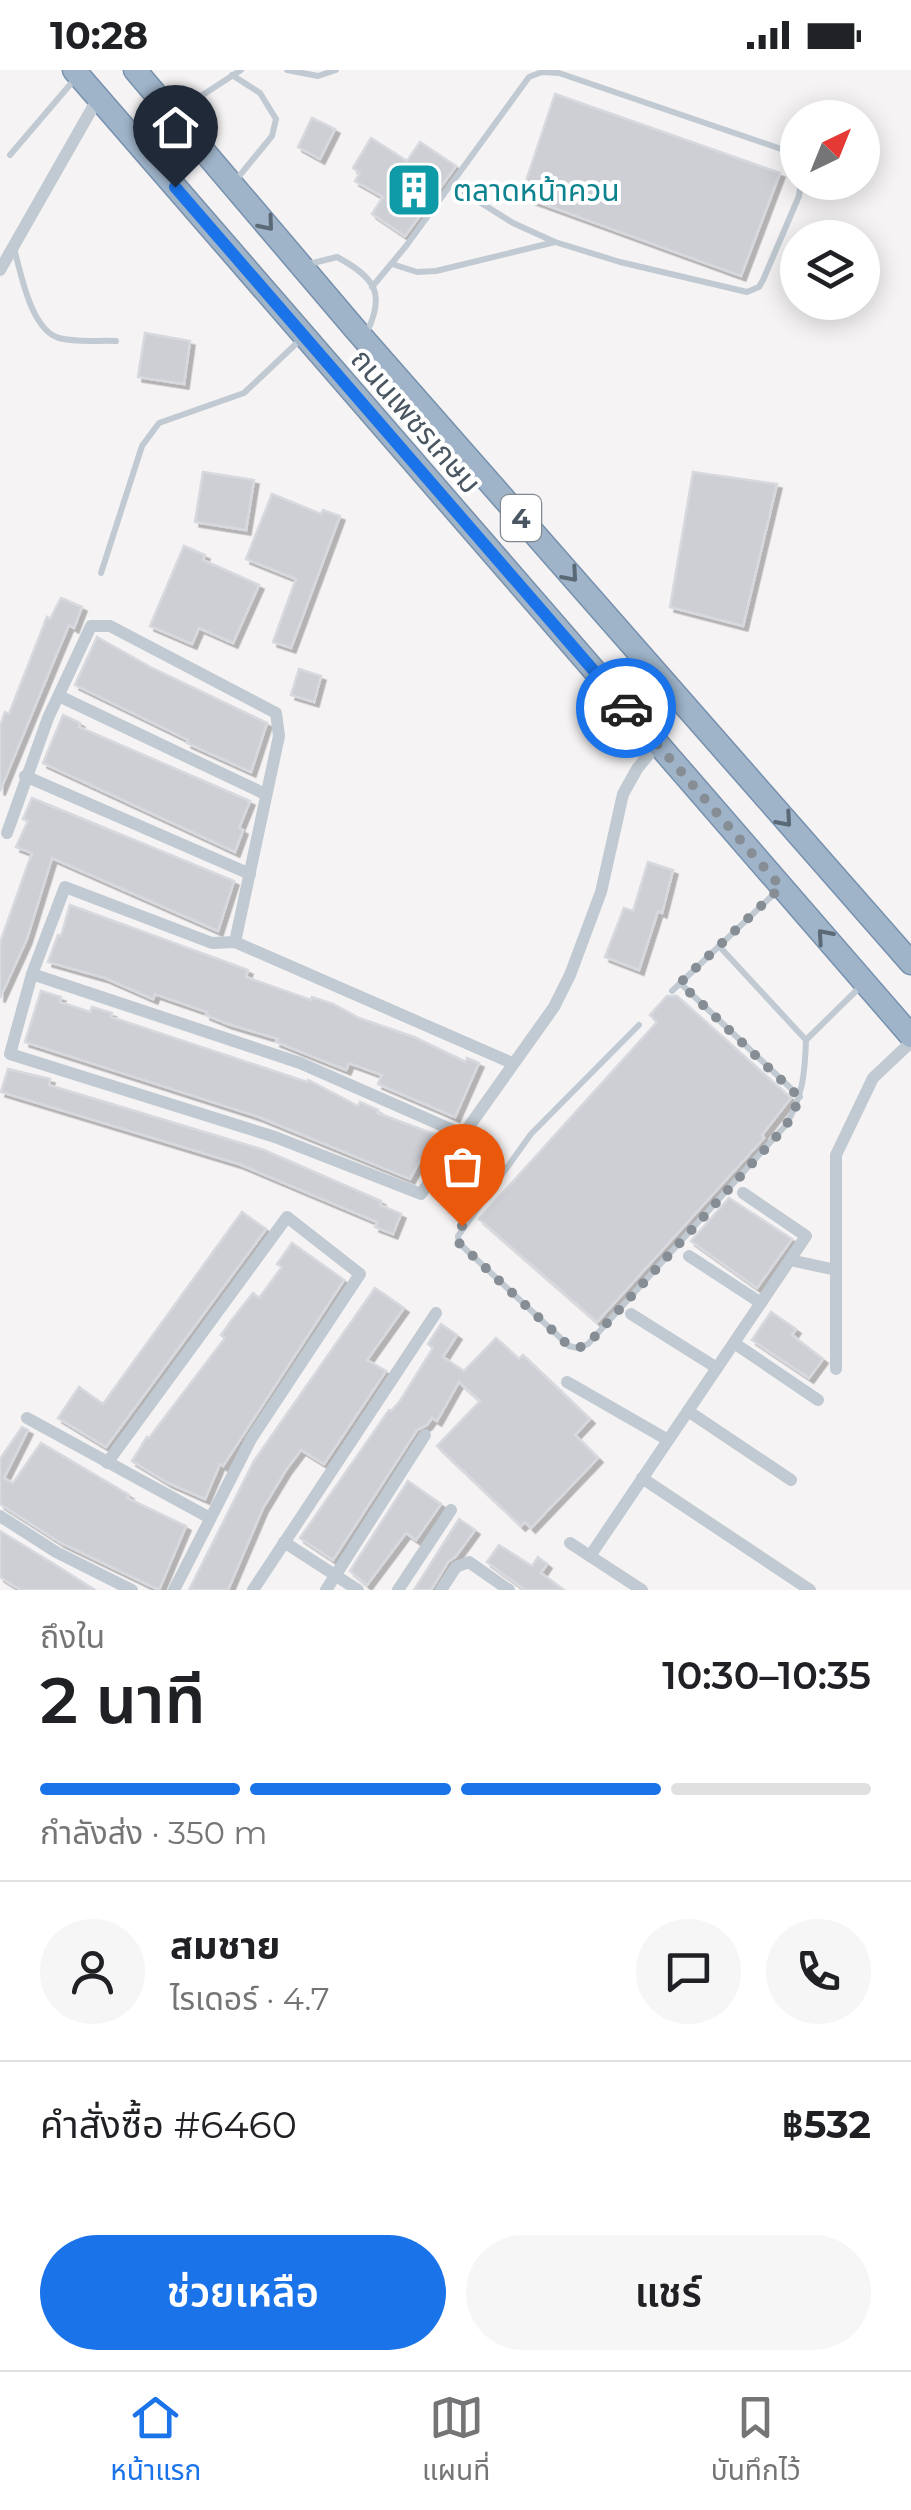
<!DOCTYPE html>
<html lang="th">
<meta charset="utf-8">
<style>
:root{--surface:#fff;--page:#f6f6f6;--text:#202124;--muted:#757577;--line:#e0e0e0;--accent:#1a73e8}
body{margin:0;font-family:Montserrat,"Noto Sans Thai",sans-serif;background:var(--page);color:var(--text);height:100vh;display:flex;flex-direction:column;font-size:38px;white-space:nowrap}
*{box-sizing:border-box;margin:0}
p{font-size:32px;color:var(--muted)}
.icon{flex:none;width:55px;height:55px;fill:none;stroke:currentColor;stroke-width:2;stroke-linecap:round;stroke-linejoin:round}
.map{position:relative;height:1520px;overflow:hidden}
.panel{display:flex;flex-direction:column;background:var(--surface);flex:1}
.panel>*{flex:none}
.needle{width:65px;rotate:43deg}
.tools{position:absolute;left:780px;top:30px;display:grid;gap:20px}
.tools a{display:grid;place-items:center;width:100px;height:100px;border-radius:50%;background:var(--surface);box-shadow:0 5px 25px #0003;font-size:50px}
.pin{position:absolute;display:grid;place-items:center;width:85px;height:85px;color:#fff;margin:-102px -42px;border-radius:50% 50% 50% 0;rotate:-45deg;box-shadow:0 0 10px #0007}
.pin .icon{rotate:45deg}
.courier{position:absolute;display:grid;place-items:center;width:100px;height:100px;margin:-50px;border:8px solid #1a73e8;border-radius:50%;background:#fff;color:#222;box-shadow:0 2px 12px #0007}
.head em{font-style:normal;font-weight:600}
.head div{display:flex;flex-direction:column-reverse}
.head{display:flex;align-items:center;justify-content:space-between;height:170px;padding:0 40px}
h1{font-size:65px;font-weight:600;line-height:75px}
.bar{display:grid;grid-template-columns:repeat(4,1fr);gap:15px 10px;align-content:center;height:120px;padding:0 40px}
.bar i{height:12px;border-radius:8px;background:var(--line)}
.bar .current{background:var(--accent)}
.bar p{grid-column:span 4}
.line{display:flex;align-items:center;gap:25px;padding:0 40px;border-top:2px solid var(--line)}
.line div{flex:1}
.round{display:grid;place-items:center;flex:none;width:105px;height:105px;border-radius:52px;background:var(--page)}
.cta{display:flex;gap:20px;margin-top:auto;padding:20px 40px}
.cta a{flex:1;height:115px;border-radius:60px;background:var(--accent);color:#fff;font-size:40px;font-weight:600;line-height:115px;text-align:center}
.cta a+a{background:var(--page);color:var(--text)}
.status{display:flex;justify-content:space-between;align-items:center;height:70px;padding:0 50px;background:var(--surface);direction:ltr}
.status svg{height:28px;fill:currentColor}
.tab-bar{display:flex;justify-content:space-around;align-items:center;height:140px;border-top:2px solid var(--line);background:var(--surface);font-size:28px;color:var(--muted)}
.tab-bar a{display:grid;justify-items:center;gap:5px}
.tab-bar .current{color:var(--accent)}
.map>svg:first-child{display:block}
.building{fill:#cdcfd5;stroke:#d7d9de;stroke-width:2.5;filter:url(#shadow)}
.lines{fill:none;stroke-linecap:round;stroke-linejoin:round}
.trunk-casing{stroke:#7690ad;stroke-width:25}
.service{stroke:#c1cad2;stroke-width:6}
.minor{stroke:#c1cad2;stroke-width:12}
.trunk{stroke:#9fb4c9;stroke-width:22}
.oneway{stroke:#5b6976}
.done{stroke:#868d94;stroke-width:10;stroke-dasharray:0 18}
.route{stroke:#1a73e8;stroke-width:12}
.labels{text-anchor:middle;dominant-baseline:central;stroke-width:8;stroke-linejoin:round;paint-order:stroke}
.shield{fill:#fff;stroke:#808990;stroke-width:2.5}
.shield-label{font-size:28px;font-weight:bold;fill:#4a5661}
.culture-label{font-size:30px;fill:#0d838f;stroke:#fff;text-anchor:start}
.street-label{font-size:30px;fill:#4a5661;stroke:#fff}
</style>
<div class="status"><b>10:28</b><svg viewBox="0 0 49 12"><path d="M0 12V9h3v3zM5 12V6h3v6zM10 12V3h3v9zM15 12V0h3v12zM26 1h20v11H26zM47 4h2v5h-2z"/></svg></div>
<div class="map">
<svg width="911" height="1520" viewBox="0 0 911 1520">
<defs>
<filter id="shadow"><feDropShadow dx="4.5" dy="4.5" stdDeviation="0" flood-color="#0004"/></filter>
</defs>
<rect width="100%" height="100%" fill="#f5f3f3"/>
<g class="building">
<path d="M555,24l225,79 -39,103 -220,-80z"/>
<path d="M312,48l23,11 -15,30 -22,-12z"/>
<path d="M371,68l36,23 13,-19 36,24 -51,70 -33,-22 11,-17 -28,-16 5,-8 -7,-5z"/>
<path d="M145,263l45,8 -6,43 -46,-7z"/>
<path d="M203,402l51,8 -8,50 -51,-8z"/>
<path d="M693,402l84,12 -34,142 -73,-19z"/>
<path d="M272,424l49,20 2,-4 17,6 -49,132 -18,-6 23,-63 -50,-20z"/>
<path d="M184,476l21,9 -2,5 56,25 -26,58 -34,-15 -7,16 -42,-18z"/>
<path d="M61,528l21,9 -8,21 -5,-3 -11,26 -58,140v-65l5,-14 4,2 38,-97 3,2z"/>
<path d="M97,567l57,32 113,54 -16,49 -64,-29 1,-3 -113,-55z"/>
<path d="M299,599l22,7 -7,26 -23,-7z"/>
<path d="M63,645l17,8 -1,4 171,74 -11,27 4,2 -8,22 -192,-89z"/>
<path d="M32,728l202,83 -16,50 -166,-73 -25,81 -27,59v-55l32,-90 -16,-6 12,-26 -5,-2z"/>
<path d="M648,792l25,8 -11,43 -4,-2 -19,59 -34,-13 19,-49 9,3z"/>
<path d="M70,835l178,65 -2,7 65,23 1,-3 21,7 26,14 55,19 52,25 1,-4 12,5 -24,54 -77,-33 4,-9 -33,-12 -3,7 -70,-28 2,-3 -50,-15 -22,-9 1,-3 -52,-18 -2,5 -48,-21 -57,-16 10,-27 3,1z"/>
<path d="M41,921l20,6 -1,5 30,10 2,-5 20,6 -1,4 196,65 1,-2 50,26 2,-4 18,8 -1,3 57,21 -24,45 -151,-62 -234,-75z"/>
<path d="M667,926h10l114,102 -29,37 2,3 -167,184 -118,-103 178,-197 -7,-7z"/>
<path d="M8,999l42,10 -1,6 215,65 117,51 -1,4 21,9 -8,20 -18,-7 2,-5 -138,-58 -238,-72z"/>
<path d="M729,1128l63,41 -35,49 -66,-47z"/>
<path d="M242,1142l24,17 -160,218 -48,-29 21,-31 24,17z"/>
<path d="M292,1173l52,37 -121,186 -3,-2 -15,35 -37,-16 -36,-22 15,-24 2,1 76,-100 -4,-3 10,-14 22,-28 6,5 23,-31 -5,-3z"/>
<path d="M375,1218l29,20 -37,52 19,11 -62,93 -23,-14 -15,20 -23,38 -35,82h-39l65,-129z"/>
<path d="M771,1242l25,17 -4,6 31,24 -14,19 -57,-38z"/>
<path d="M441,1254l16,11 -14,22 21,14 32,-33 23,21 4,-4 67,64 -15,16 23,23 -67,70 -6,-6 -4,4 -84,-80 43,-45 -21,-19 -22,39 -5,-3 -5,7 -10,5 -84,130 -33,-22 89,-128 2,1 9,-10 33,-53 -5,-4z"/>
<path d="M22,1357l6,3 -24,48 9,5 28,-40 88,52 -2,3 59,28 -27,64 -98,-47 -61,-39v-45z"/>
<path d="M408,1411l33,23 -25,36 -10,-7 -39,52 -17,-14z"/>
<path d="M459,1449l16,11 -19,26 -8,6 -17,28h-17z"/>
<path d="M0,1461l54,33 41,26h-74l-7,-4 -14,-9z"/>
<path d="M499,1475l33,21 6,-9 9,7 -6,9 23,17h-39l-38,-28z"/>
</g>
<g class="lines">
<g class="trunk-casing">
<g id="trunk">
<path d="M74,0l837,966"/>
<path d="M135,0l220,259 556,634"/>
</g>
</g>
<g class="service">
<path d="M287,0l31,6 18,-6"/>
<path d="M232,5l28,18 16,26 -4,17 -36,44"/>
<path d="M178,41l63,-41"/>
<path d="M10,85l64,-75"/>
<path d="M451,114l62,39 42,19"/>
<path d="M14,178c7,26 17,82 45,90 18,5 39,2 57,3"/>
<path d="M309,194l28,-7c39,21 49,37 29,77"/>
<path d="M392,194l25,8 19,-1 119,-29 65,20 127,30 12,-5 4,-7 36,-84 2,-14"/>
<path d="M372,217l34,-41 123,-169 13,-5 17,1 231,79 8,6"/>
<path d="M101,503l41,-127 17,-23 85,-30 55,-52"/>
<path d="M719,876l87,94"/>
<path d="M680,913l120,114"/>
<path d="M672,921l105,-100"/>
<path d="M639,955l-108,109 -73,102 1,7 110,103 9,2 10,-4 197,-218c18,-28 20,-54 21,-86l54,-53"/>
</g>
<g class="minor">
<path d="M0,200l98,-172"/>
<path d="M59,626l206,98"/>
<path d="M25,706l225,98"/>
<path d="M7,763l41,-115 43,-92h19l166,87 3,23 -44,206"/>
<path d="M32,904l268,89 164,72"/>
<path d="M512,993l-277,-121 -23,1 -147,-56 -33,87 -22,80 265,83 146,57 133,-187 16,-32 31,-83 22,-98 14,-25 20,-25"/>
<path d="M689,1186l72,47"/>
<path d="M790,1190l46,10"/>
<path d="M631,1244l86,54"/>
<path d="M734,1273l84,57"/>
<path d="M836,1299v-214l37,-77 38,-36"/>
<path d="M567,1312l101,58"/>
<path d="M688,1341l103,69"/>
<path d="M27,1348l183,100"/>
<path d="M107,1393l180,-246 73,57 -109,165 -77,151"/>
<path d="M642,1408l168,112"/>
<path d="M0,1446l56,36 76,38"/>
<path d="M284,1472l74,48"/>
<path d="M570,1473l72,47"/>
<path d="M590,1486l216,-320 -63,-43"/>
<path d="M253,1520l183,-277"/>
<path d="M326,1520l99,-155"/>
<path d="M398,1520l53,-80"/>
<path d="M441,1520l15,-23 13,-5 40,28"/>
</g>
<use href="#trunk" class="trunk"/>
</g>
<defs><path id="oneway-chevron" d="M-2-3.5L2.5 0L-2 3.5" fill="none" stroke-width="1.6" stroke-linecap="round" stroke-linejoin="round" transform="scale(2.5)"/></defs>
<g class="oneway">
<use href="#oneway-chevron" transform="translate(267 154) rotate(50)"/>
<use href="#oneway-chevron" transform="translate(571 505) rotate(49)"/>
<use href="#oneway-chevron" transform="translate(785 750) rotate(49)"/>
<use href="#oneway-chevron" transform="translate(824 866) rotate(-131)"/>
</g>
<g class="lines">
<path class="done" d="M462,1156l-3,17 110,103 9,2 10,-4 198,-218 14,-28 -120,-115 101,-96 -155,-179"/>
<path class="route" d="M175,117l451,521"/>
</g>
<defs>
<g id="building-square" transform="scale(2.875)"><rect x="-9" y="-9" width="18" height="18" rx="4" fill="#0f9aa8" stroke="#fff"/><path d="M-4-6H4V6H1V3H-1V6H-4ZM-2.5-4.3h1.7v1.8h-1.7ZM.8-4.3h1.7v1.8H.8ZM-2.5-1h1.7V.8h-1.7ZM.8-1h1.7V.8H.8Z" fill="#fff"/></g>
</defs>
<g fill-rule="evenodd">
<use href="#building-square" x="414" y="120"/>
</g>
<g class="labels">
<rect class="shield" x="501" y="425" width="40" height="46" rx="8"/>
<g class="shield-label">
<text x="521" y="448">4</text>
</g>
<g class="culture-label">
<text x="453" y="120">ตลาดหน้าควน</text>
</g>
<g class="street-label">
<text transform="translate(416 351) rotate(49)">ถนนเพชรเกษม</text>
</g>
</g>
</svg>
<div class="tools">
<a><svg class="needle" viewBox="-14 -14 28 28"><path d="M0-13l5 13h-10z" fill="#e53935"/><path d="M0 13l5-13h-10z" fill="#757577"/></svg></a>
<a><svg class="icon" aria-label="layers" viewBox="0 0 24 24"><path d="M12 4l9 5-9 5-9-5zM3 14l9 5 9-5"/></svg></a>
</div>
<div class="pin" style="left:462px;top:1156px;background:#ea580c"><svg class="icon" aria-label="bag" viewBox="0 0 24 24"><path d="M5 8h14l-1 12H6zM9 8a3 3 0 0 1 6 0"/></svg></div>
<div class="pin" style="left:175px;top:117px;background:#1f2937"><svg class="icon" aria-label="home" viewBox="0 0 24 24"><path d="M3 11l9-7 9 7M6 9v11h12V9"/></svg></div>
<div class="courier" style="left:626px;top:638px"><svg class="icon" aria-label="car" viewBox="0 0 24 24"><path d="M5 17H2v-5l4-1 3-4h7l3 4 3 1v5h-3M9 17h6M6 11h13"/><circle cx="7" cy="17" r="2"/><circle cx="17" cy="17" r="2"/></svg></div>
</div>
<section class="panel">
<div class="head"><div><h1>2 นาที</h1><p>ถึงใน</p></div><em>10:30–10:35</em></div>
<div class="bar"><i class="current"></i><i class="current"></i><i class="current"></i><i></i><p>กำลังส่ง · 350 m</p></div>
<div class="line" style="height:180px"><a class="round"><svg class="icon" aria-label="person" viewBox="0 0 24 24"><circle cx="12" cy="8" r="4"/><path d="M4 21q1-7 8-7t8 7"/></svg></a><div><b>สมชาย</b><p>ไรเดอร์ · 4.7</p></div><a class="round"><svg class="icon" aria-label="chat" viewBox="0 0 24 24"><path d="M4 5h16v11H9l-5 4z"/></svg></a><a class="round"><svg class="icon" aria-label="phone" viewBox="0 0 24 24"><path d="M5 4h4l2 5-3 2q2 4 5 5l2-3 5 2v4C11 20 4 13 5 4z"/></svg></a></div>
<div class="line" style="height:130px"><div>คำสั่งซื้อ #6460</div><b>฿532</b></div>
<div class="cta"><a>ช่วยเหลือ</a><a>แชร์</a></div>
</section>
<nav class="tab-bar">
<a class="current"><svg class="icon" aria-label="home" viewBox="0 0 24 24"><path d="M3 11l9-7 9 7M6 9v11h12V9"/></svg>หน้าแรก</a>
<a><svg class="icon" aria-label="map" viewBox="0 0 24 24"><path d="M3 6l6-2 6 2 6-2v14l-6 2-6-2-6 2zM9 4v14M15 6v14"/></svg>แผนที่</a>
<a><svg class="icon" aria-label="saved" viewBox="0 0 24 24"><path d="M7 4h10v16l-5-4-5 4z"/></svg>บันทึกไว้</a>
</nav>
